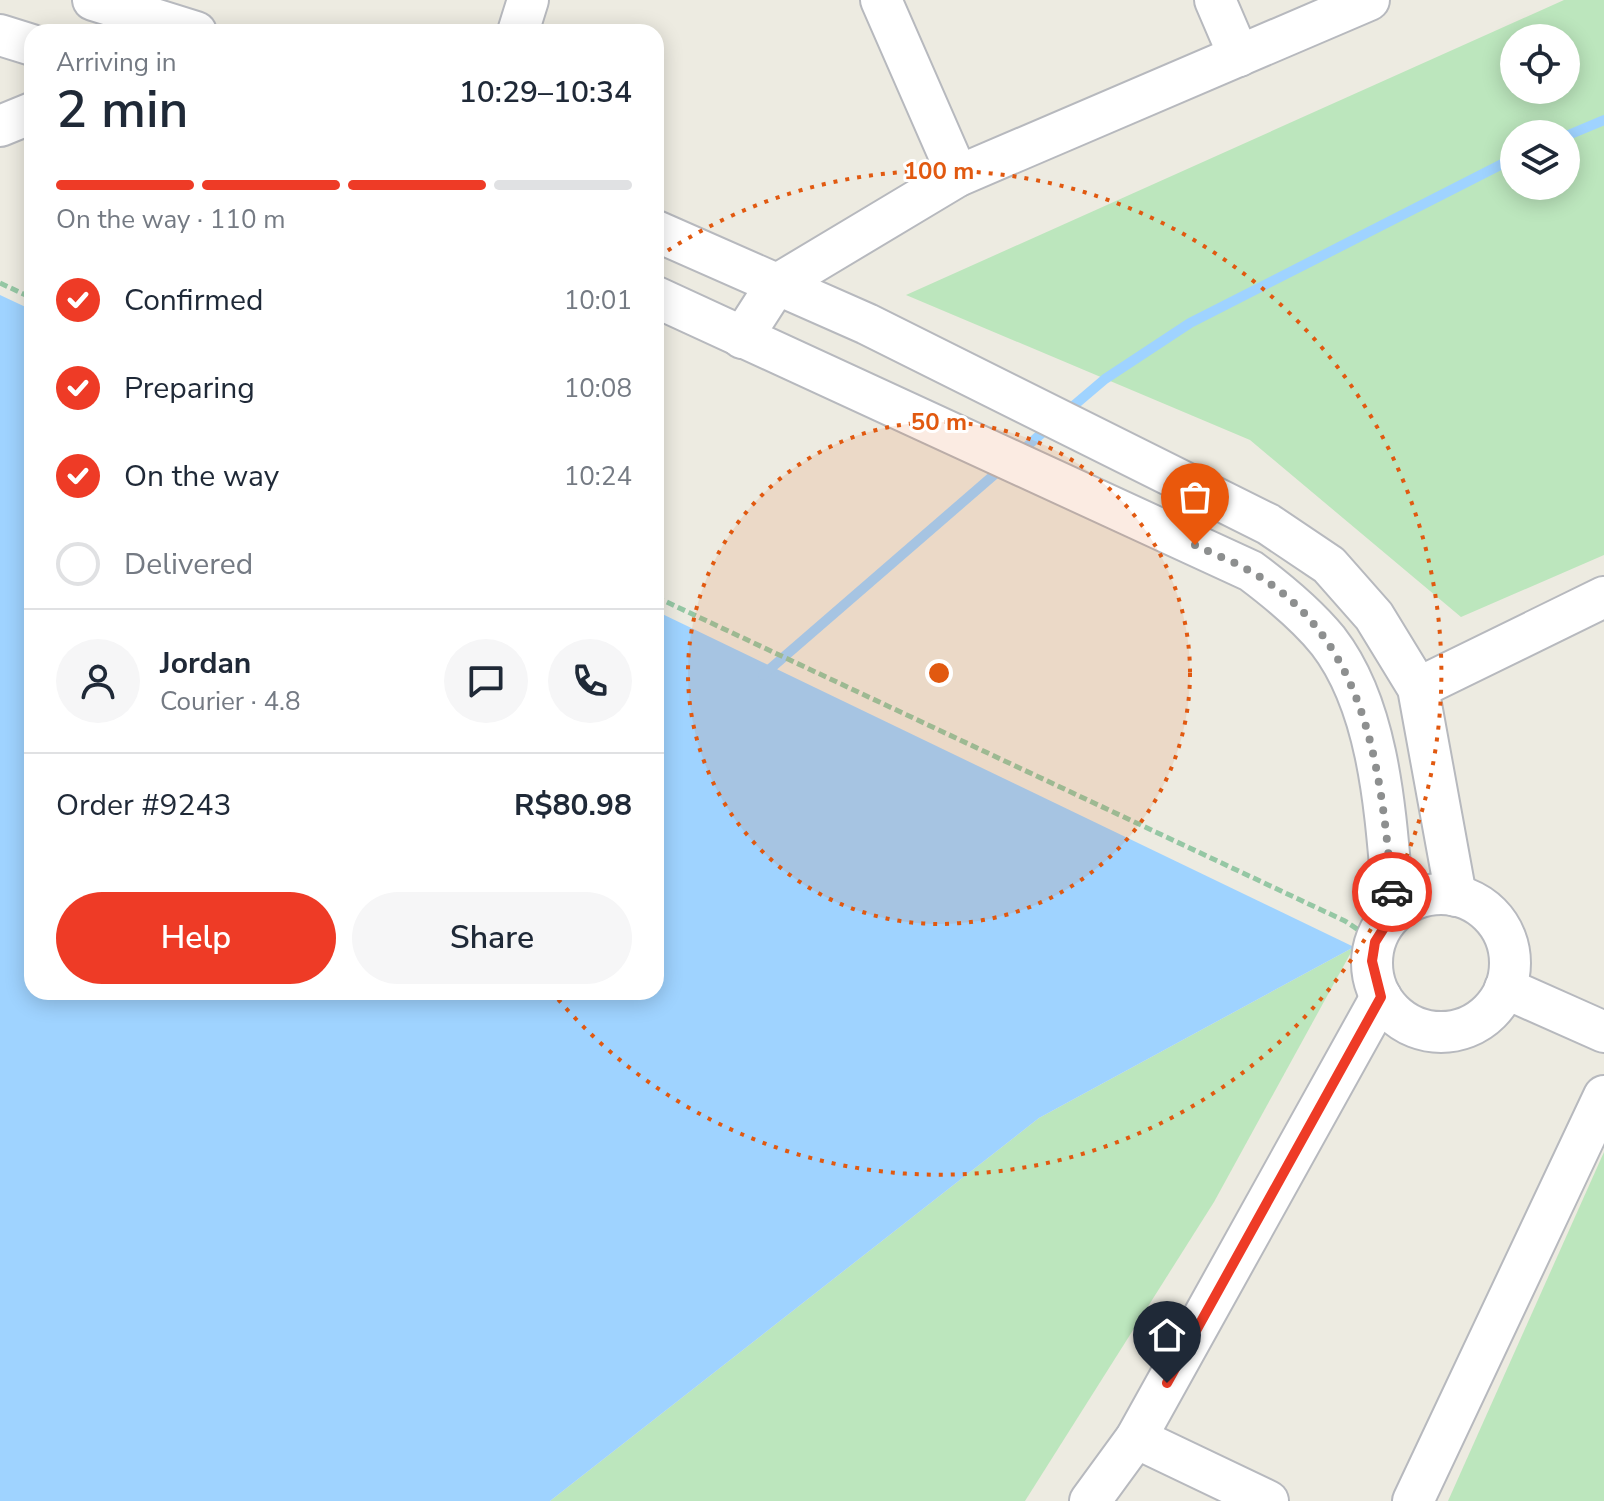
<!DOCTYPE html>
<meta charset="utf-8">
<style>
:root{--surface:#fff;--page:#f6f6f7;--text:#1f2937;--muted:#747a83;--line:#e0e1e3;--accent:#ee3b26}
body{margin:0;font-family:"Nunito Sans",sans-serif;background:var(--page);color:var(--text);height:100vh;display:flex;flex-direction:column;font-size:30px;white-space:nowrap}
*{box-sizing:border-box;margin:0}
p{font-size:26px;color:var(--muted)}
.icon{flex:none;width:44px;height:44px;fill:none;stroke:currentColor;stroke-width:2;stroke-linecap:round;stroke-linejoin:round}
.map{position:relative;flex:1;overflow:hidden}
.drawer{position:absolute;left:24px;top:24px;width:640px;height:976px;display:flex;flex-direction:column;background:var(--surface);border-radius:24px;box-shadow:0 4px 20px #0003}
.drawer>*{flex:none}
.fabs{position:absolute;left:1500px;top:24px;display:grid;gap:16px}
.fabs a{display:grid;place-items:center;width:80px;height:80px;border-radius:50%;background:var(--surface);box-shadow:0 4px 20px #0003;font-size:40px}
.pin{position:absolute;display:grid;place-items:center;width:68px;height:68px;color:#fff;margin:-82px -34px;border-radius:50% 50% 50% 0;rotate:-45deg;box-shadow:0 0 8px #0007}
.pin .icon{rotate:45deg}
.courier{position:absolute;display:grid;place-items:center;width:80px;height:80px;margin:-40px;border:6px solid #ee3b26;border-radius:50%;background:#fff;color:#222;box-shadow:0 2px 10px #0007}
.headline em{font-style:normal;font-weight:600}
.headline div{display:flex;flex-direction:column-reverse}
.headline{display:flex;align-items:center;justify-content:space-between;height:136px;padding:0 32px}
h1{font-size:52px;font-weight:600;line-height:60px}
.bar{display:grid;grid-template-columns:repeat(4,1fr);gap:12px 8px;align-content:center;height:96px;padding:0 32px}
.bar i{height:10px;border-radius:6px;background:var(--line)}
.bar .selected{background:var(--accent)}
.bar p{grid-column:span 4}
.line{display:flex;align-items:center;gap:20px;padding:0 32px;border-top:2px solid var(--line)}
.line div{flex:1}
.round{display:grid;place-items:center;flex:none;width:84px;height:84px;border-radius:42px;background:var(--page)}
ol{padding:0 32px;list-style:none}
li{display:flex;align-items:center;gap:24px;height:88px}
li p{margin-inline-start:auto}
li .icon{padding:8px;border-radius:50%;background:var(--accent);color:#fff;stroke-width:4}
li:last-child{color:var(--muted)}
li i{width:44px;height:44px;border:4px solid var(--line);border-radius:50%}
.button{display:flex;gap:16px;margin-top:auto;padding:16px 32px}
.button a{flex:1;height:92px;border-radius:48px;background:var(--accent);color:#fff;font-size:32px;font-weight:600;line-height:92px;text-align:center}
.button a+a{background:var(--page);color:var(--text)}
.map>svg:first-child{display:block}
.green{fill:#bce6bd;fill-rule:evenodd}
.water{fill:#9fd3ff}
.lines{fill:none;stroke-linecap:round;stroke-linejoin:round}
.stream{stroke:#9fd3ff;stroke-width:10}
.minor-casing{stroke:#b7b9be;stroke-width:44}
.path{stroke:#95c7a4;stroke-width:5;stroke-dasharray:8 4;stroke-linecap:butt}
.minor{stroke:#fff;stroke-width:40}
.done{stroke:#8d8f8f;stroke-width:8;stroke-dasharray:0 14.4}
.route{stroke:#ee3b26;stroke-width:10}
.ring{fill:none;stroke:#e15910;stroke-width:4;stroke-dasharray:4 8}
.centre{fill:#e15910;stroke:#fff;stroke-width:4}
.ring-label{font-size:24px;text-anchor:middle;font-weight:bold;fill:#e15910;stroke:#fff;stroke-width:6;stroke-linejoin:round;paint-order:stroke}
</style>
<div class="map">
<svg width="1604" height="1501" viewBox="0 0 1604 1501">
<rect width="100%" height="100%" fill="#edebe1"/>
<g class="green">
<path d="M1564,0h40v555l-143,62 -211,-177 -344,-145zM1514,38h52v52h-52zM1514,134h52v52h-52z"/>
<path d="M1354,947l-140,255 -189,299h-475l489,-383z"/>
<path d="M1604,1152v349h-156z"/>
</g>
<path class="water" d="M0,295l32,15v682h624v-381l698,336 -315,171 -489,383h-550z"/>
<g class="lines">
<g class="stream">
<path d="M1566,136l38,-16"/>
<path d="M1065,413l40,-34 85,-56 324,-165"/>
<path d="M1017,455l33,-29"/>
<path d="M763,675l239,-207"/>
</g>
<g class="minor-casing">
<g id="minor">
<path d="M93,0l103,32"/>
<path d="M881,0l77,176"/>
<path d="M1215,0l24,56"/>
<path d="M518,32l10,-32"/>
<path d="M0,35l32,10"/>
<path d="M0,126l32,-13"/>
<path d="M656,231l211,93 401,200 61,41 45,51 44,72 38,208"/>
<path d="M656,297l595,274c28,21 55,43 77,70 55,71 58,185 66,271"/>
<path d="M742,338l34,-53 182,-109 411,-176"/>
<path d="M1418,688l186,-91"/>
<circle cx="1441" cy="963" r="69"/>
<path d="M1505,988l99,44"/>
<path d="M1136,1438l132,63"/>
<path d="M1090,1501l46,-63 245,-441"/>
<path d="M1413,1501l191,-405"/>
</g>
</g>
<g class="path">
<path d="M0,283l32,15"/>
<path d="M656,597l689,324 18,12"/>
</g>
<use href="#minor" class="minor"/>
</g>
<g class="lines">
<path class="done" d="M1195,545c18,9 38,16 55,26 118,67 131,200 142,321"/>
<path class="route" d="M1167,1383l214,-386 -9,-36 3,-19 19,-30 -2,-20"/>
</g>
<circle cx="939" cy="673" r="251" fill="#e15910" fill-opacity=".12"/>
<g class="ring">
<circle cx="939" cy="673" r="251"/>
<path d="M658 257A502 502 0 1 1 552 992"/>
</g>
<circle cx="939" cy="673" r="12" class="centre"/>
<g class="ring-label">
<text x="939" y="179">100 m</text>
<text x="939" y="430">50 m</text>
</g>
</svg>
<div class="fabs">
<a><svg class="icon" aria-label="locate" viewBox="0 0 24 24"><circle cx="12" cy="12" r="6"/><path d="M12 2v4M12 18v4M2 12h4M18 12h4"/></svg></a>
<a><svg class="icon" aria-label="layers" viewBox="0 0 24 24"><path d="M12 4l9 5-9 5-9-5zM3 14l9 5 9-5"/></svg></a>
</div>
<div class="pin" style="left:1195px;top:545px;background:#ea580c"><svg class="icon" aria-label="bag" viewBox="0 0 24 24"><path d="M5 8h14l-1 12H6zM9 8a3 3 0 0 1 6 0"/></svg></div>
<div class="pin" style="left:1167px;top:1383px;background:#1f2937"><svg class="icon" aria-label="home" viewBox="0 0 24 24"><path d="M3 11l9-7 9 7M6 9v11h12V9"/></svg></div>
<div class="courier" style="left:1392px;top:892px"><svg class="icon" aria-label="car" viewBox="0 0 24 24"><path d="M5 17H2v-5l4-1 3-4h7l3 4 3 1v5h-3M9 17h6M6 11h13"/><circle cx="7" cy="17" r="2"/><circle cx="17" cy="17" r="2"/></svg></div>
<section class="drawer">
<div class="headline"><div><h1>2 min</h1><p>Arriving in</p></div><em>10:29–10:34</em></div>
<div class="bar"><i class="selected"></i><i class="selected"></i><i class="selected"></i><i></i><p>On the way · 110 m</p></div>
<ol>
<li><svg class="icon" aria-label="check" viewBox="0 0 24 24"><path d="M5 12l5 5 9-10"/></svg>Confirmed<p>10:01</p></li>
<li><svg class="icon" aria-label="check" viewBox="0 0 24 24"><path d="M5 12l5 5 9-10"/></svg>Preparing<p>10:08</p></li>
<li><svg class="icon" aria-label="check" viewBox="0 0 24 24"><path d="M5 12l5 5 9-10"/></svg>On the way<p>10:24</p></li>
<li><i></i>Delivered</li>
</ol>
<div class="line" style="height:144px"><a class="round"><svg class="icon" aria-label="person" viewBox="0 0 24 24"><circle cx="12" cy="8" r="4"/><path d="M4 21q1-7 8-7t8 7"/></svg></a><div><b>Jordan</b><p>Courier · 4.8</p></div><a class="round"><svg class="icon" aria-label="chat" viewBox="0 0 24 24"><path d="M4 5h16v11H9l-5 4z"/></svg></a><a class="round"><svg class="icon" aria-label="phone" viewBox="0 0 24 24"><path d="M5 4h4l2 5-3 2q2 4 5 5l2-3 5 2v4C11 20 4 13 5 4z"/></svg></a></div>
<div class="line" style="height:104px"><div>Order #9243</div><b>R$80.98</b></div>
<div class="button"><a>Help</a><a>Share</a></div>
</section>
</div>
